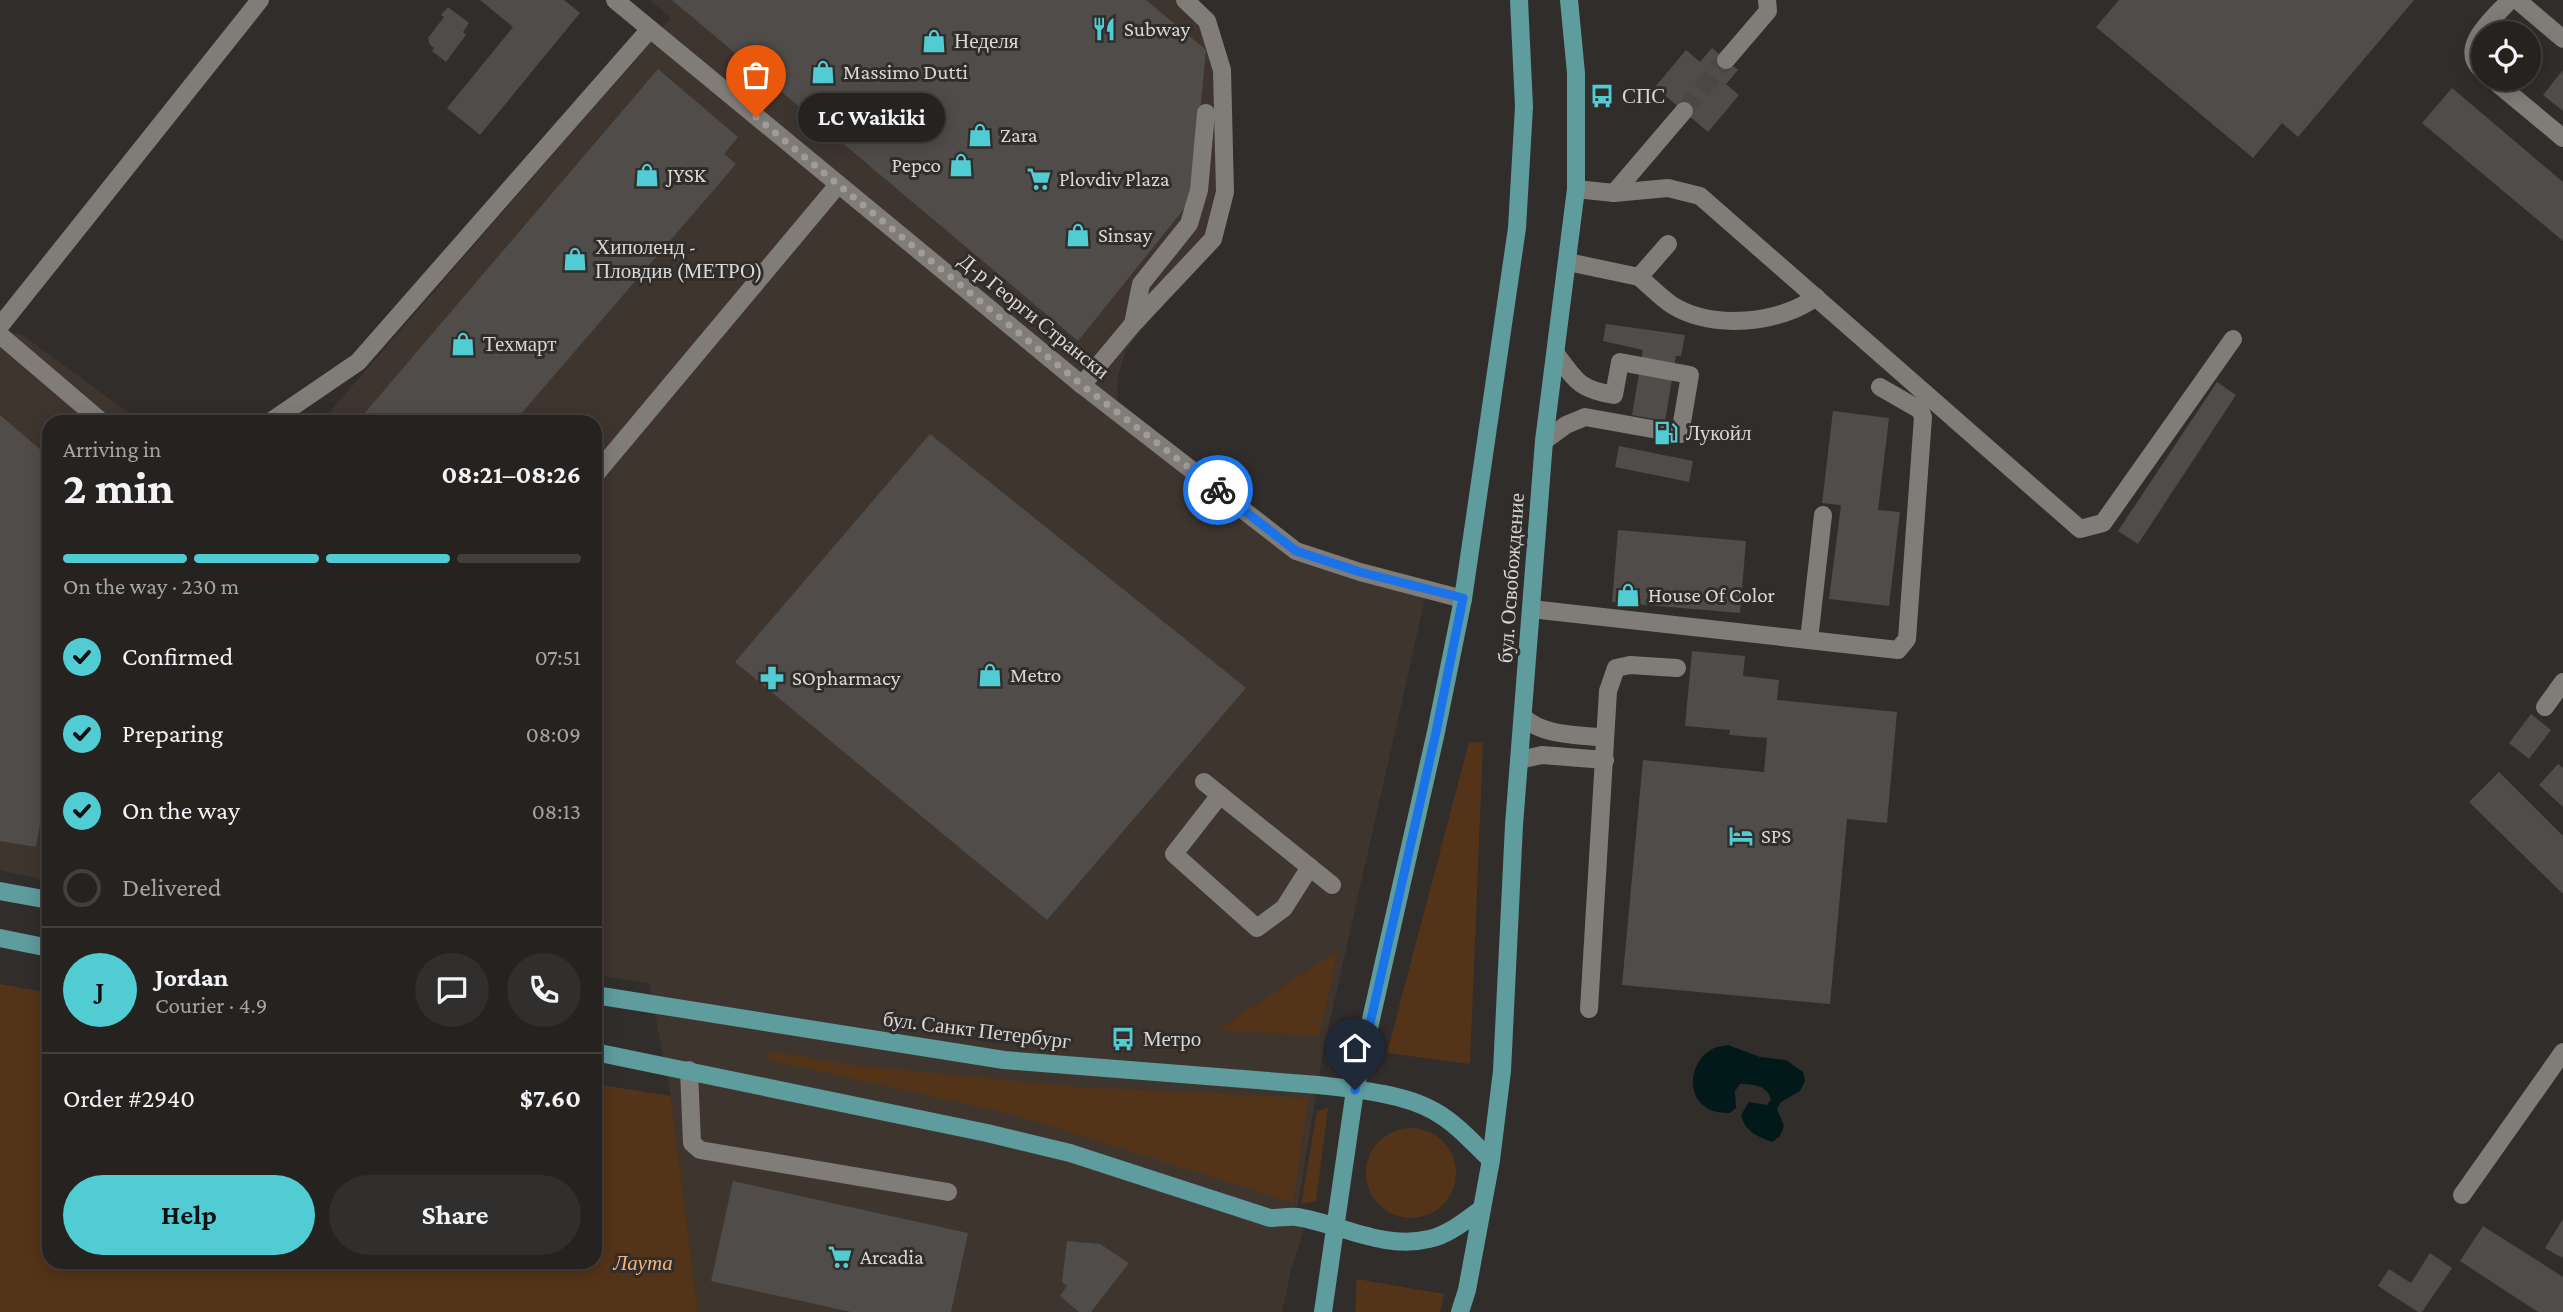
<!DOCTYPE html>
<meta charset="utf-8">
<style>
:root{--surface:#252220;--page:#312f2d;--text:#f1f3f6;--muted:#a3a4a5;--line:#423f3e;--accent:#51ccd3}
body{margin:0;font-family:"Crimson Pro",serif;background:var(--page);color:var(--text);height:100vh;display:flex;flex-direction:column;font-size:26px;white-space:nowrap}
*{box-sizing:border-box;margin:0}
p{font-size:23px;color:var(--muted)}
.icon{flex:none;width:38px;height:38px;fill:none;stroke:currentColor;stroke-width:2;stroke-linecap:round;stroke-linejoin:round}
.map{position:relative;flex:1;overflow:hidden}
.panel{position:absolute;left:42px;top:415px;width:560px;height:854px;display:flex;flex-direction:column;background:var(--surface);border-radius:21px;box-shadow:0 4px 18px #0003,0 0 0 2px var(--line)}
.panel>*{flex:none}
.tools{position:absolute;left:2471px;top:21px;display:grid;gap:14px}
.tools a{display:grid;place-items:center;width:70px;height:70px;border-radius:50%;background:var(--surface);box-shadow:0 4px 18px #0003,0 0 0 2px var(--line);font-size:35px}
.pin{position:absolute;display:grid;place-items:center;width:60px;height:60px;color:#fff;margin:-72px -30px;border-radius:50% 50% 50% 0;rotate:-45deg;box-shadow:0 0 7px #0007}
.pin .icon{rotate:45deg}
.courier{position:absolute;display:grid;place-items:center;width:70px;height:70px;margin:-35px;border:5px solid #1a73e8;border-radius:50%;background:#fff;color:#222;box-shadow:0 2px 9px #0007}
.bubble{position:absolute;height:49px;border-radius:24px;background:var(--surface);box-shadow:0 4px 18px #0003,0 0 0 2px var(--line);font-size:23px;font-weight:700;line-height:49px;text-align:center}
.head em{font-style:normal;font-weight:700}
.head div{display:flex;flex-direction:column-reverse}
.head{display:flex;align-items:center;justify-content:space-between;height:119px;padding:0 21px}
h1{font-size:46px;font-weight:700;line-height:52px}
.bar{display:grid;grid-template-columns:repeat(4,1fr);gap:10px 7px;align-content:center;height:84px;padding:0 21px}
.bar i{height:9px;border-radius:5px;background:var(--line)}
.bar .on{background:var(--accent)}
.bar p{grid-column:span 4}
.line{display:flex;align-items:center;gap:18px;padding:0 21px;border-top:2px solid var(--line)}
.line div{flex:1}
.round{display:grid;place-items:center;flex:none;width:74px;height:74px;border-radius:37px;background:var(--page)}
ol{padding:0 21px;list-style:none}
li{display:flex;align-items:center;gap:21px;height:77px}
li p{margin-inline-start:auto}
li .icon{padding:7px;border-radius:50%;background:var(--accent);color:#111;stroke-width:4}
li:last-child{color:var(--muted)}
li i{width:38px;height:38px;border:4px solid var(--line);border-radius:50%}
.button{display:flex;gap:14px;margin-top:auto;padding:14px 21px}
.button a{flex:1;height:80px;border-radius:42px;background:var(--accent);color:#111;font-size:28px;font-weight:700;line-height:80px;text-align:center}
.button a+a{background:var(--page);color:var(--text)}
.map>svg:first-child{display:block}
.built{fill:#3e352f}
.green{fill:#543419}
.water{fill:#02191a}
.building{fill:#504c49}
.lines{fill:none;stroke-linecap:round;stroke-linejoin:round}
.minor-tunnel{stroke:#4a4745;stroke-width:18;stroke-dasharray:18 9;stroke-linecap:butt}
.minor{stroke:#807c78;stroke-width:18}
.major{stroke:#5e9c9e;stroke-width:18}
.done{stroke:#9f9c9a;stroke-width:7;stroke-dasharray:0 12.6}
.route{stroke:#1a73e8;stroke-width:9}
.labels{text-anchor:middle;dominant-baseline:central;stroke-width:6;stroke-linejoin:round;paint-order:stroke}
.poi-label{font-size:21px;fill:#dad8d6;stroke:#312d2b;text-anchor:start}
.street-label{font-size:21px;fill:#dad8d6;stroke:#312d2b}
.park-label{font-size:21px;font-style:italic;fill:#f6b27c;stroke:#312d2b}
</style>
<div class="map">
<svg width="2563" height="1312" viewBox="0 0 2563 1312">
<rect width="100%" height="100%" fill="#312d2b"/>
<g class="built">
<path d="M650,0h535l22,21 15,49 3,122 -12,47 -87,111 -8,26 -1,34 179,141 131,39 -103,457 -28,170 8,12 -13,41 -9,42h-584l-27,-216 -22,-113 -54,-8v-553h-274l350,-404z"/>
<path d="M0,332l21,2 120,88h-92v459l-49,-11z"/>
</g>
<g class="green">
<path d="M1469,742l14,1 -13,321 -83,-11z"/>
<path d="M1338,950l-19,86 -101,-6z"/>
<path d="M0,984l49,9v269h546v-178l76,12 27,216h-698z"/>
<path d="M769,1051l92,15 218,21 229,11 -15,105 -278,-88 -247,-55z"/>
<path d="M1328,1108l-12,93 -15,3 16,-93z"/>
<circle cx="1411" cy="1173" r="45"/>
<path d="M1357,1279l87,15 -4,18h-85z"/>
</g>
<path class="water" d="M1728,1045l32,12 26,3 17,12 2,9 -5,10 -19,11 -4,7 7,17 -4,10 -8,6c-15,-6 -27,-10 -31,-27l8,-13 18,3 4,-5c-3,-15 -19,-16 -31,-16l-5,7 1,17 -6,5c-9,0 -19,-1 -26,-7 -19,-15 -12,-46 8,-57 4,-2 11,-3 16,-4z"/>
<g class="building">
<path d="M480,0h84l16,13 -100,122 -33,-27 66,-81z"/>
<path d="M672,0h474l60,50 -14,149 -114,142z"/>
<path d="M2119,0h295l-116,137 -16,-14 -29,35 -157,-131z"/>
<path d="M448,7l21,16 -6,9 3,3 -20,27 -14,-11 2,-3 -4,-3 -2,-7 16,-21 -3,-2z"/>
<path d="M1712,48l26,22 -12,14 13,11 -31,37 -53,-45 31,-37 14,12z"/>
<path d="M658,69l80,68 -14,17 12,10 -222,258h-157z"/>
<path d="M2563,70v41l-20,-16z"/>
<path d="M2452,88l111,94v59l-141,-118z"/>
<path d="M1606,324l79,11 -4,21h-5l-11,65 -33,-6 11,-65 -40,-9z"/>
<path d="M2217,382l19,13 -98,149 -20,-13z"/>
<path d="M1833,411l56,7 -11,92 22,2 -11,94 -60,-7 12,-94 -19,-2z"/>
<path d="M0,415l49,42v316l-13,74 -36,-6z"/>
<path d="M930,434l316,254 -199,232 -312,-258z"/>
<path d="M1619,446l74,15 -4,21 -74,-15z"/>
<path d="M1618,530l128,11 -6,72 -128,-11z"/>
<path d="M1692,651l53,5 -2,20 36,4 -2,20 120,12 -10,111 -40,-4 -17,185 -208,-19 21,-225 121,12 3,-34 -38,-3 1,-5 -45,-4z"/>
<path d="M2531,714l20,16 -22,29 -20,-16z"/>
<path d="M2558,764l5,4v39l-24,-22z"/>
<path d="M2499,772l64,64v58l-94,-92z"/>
<path d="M733,1181l235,52 -17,79h-100l-140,-31z"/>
<path d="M2563,1219v37l-1,2 -17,-10z"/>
<path d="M2483,1226l80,51v35h-25l-78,-51z"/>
<path d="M1067,1241l33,3 29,19 -38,49h-12l-19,-16 7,-10 -5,-4z"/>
<path d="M2430,1253l22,15 -30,44h-4l-40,-26 11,-17 22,14z"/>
</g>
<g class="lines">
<path class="minor-tunnel" d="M1684,111l42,-51"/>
<g class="minor">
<path d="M615,0l467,385 214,166 64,21 103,27"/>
<path d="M2517,0l46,39"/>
<path d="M1726,60l42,-49 -1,-11"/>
<path d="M2483,71c-27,-23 10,-52 27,-71"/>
<path d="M2492,79l71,59"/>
<path d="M1576,189l38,4 70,-82"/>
<path d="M1614,193l54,-5 32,8 380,333 23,-6 130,-184"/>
<path d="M1568,262l71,15 29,-33"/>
<path d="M1639,277c11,9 22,21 33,28 40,25 108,19 144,-8"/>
<path d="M1133,324l8,-40 48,-60 10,-34 7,-77"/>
<path d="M0,326l260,-326"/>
<path d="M0,335l102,87"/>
<path d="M1082,385l51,-61 80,-85 12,-47 -3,-122 -15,-49 -22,-21"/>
<path d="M270,422l88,-60 292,-333"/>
<path d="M1544,441l22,-16 19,-8 95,17 10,-59 -70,-13 -6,33c-35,-6 -37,-13 -58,-41"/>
<path d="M595,475l242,-289"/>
<path d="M1531,609l367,41 9,-11 16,-222 -3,-7 -40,-23"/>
<path d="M1809,640l14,-125"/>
<path d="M2545,707l18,-25"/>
<path d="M1523,717c22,20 54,17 82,21"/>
<path d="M1519,760l23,-5 63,5"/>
<path d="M1204,782l128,103"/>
<path d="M1220,795l-46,59 83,74 27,-20 26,-41"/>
<path d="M1589,1009l19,-318 8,-23 14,-3 47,3"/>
<path d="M689,1070l3,73 8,7 248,42"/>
<path d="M2462,1195l101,-143"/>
</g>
<g class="major">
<path d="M0,891l49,9"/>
<path d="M0,938l49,10"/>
<path d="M595,995l409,65 314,25c35,4 85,8 116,26 22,12 39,32 57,49"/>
<path d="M595,1052l392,81 83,20 200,65c9,0 19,-2 27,-1 44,7 86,33 132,22 19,-4 36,-18 51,-29"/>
<path d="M1323,1312l32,-222 81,-358 27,-133 54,-371 7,-121 -5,-107"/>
<path d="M1460,1312l7,-22 24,-130 11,-89 12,-246 30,-384 32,-252v-116l-7,-73"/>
</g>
</g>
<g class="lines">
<path class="done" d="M756,117l326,268 136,105"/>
<path class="route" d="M1218,490l78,61 64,21 103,26 -27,134 -81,358"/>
</g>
<defs>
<g id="restaurant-bare" transform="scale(1.89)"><path d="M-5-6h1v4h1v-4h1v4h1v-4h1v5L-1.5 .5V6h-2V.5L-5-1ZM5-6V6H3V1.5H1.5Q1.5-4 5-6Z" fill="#51ccd3" stroke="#312d2b" stroke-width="2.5" paint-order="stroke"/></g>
<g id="shop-bare" transform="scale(1.89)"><path d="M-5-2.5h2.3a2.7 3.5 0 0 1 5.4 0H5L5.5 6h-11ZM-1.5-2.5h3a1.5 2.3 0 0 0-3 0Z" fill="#51ccd3" stroke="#312d2b" stroke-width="2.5" paint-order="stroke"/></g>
<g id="bus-bare" transform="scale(1.89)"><path d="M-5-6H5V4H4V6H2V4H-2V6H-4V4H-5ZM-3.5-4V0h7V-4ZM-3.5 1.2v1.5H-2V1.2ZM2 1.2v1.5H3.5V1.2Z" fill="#51ccd3" stroke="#312d2b" stroke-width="2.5" paint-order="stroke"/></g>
<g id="supermarket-bare" transform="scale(1.89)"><path d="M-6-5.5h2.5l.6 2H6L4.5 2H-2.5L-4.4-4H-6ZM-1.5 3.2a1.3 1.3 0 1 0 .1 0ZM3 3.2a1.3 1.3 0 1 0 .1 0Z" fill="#51ccd3" stroke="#312d2b" stroke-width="2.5" paint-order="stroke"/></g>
<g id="fuel-bare" transform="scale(1.89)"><path d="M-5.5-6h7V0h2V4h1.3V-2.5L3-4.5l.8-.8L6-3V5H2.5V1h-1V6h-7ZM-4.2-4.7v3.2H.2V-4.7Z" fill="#51ccd3" stroke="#312d2b" stroke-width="2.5" paint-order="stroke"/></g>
<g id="pharmacy-bare" transform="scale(1.89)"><path d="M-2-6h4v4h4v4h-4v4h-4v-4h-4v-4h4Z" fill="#51ccd3" stroke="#312d2b" stroke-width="2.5" paint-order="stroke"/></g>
<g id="hotel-bare" transform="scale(1.89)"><path d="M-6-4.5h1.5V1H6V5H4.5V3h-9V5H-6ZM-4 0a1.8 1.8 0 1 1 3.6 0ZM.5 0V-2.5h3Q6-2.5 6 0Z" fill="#51ccd3" stroke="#312d2b" stroke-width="2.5" paint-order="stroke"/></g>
</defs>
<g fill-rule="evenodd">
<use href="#restaurant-bare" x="1104" y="29"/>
<use href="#shop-bare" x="934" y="41"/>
<use href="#shop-bare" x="823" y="72"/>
<use href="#bus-bare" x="1602" y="96"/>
<use href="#shop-bare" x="980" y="135"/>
<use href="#shop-bare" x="961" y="165"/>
<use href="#shop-bare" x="647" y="175"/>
<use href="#supermarket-bare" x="1039" y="179"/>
<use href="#shop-bare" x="1078" y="235"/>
<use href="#shop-bare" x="575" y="259"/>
<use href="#shop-bare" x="463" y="344"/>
<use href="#fuel-bare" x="1666" y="433"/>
<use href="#shop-bare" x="1628" y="595"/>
<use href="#shop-bare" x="990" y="675"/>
<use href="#pharmacy-bare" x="772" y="678"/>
<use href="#hotel-bare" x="1741" y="836"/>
<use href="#bus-bare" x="1123" y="1039"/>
<use href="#supermarket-bare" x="840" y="1257"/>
</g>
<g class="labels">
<g class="poi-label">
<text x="1124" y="29">Subway</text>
<text x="954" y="41">Неделя</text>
<text x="843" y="72">Massimo Dutti</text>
<text x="1622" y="96">СПС</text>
<text x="1000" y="135">Zara</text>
<text x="941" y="165" text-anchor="end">Pepco</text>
<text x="667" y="175">JYSK</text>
<text x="1059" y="179">Plovdiv Plaza</text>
<text x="1098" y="235">Sinsay</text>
<text x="595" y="247">Хиполенд -<tspan x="595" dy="24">Пловдив (МЕТРО)</tspan></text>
<text x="483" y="344">Техмарт</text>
<text x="1686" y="433">Лукойл</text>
<text x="1648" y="595">House Of Color</text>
<text x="1010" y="675">Metro</text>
<text x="792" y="678">SOpharmacy</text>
<text x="1761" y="836">SPS</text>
<text x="1143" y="1039">Метро</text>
<text x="860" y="1257">Arcadia</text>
</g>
<g class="street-label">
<text transform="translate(1034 316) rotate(39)">Д-р Георги Странски</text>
<text transform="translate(1511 578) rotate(-86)">бул. Освобождение</text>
<text transform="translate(977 1030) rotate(7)">бул. Санкт Петербург</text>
</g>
<g class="park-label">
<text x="643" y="1263">Лаута</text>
</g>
</g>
</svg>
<div class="tools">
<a><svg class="icon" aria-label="locate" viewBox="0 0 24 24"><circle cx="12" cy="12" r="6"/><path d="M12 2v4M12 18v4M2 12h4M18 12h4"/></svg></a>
</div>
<div class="pin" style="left:756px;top:117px;background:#ea580c"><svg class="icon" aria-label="bag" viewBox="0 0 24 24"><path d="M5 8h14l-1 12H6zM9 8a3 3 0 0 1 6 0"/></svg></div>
<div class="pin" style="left:1355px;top:1090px;background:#1f2937"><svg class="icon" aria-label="home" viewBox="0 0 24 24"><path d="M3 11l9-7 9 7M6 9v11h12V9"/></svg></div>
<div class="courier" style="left:1218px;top:490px"><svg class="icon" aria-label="bike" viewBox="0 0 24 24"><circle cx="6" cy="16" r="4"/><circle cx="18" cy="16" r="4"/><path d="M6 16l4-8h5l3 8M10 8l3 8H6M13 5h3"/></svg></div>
<div class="bubble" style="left:798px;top:93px;width:147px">LC Waikiki</div>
<section class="panel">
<div class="head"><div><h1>2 min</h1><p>Arriving in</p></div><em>08:21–08:26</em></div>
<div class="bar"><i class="on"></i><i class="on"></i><i class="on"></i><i></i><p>On the way · 230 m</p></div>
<ol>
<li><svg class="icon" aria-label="check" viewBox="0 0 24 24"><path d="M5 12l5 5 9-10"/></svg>Confirmed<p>07:51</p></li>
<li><svg class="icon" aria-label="check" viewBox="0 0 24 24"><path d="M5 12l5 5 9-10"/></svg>Preparing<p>08:09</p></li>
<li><svg class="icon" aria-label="check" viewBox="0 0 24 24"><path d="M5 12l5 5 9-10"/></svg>On the way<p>08:13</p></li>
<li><i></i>Delivered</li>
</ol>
<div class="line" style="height:126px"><b class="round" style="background:var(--accent);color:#111">J</b><div><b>Jordan</b><p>Courier · 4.9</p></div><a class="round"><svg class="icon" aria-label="chat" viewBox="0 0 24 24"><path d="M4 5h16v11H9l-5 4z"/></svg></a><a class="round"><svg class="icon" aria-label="phone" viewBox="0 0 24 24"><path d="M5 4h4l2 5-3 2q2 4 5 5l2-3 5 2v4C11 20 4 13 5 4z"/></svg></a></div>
<div class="line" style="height:91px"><div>Order #2940</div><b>$7.60</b></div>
<div class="button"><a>Help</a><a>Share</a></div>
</section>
</div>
